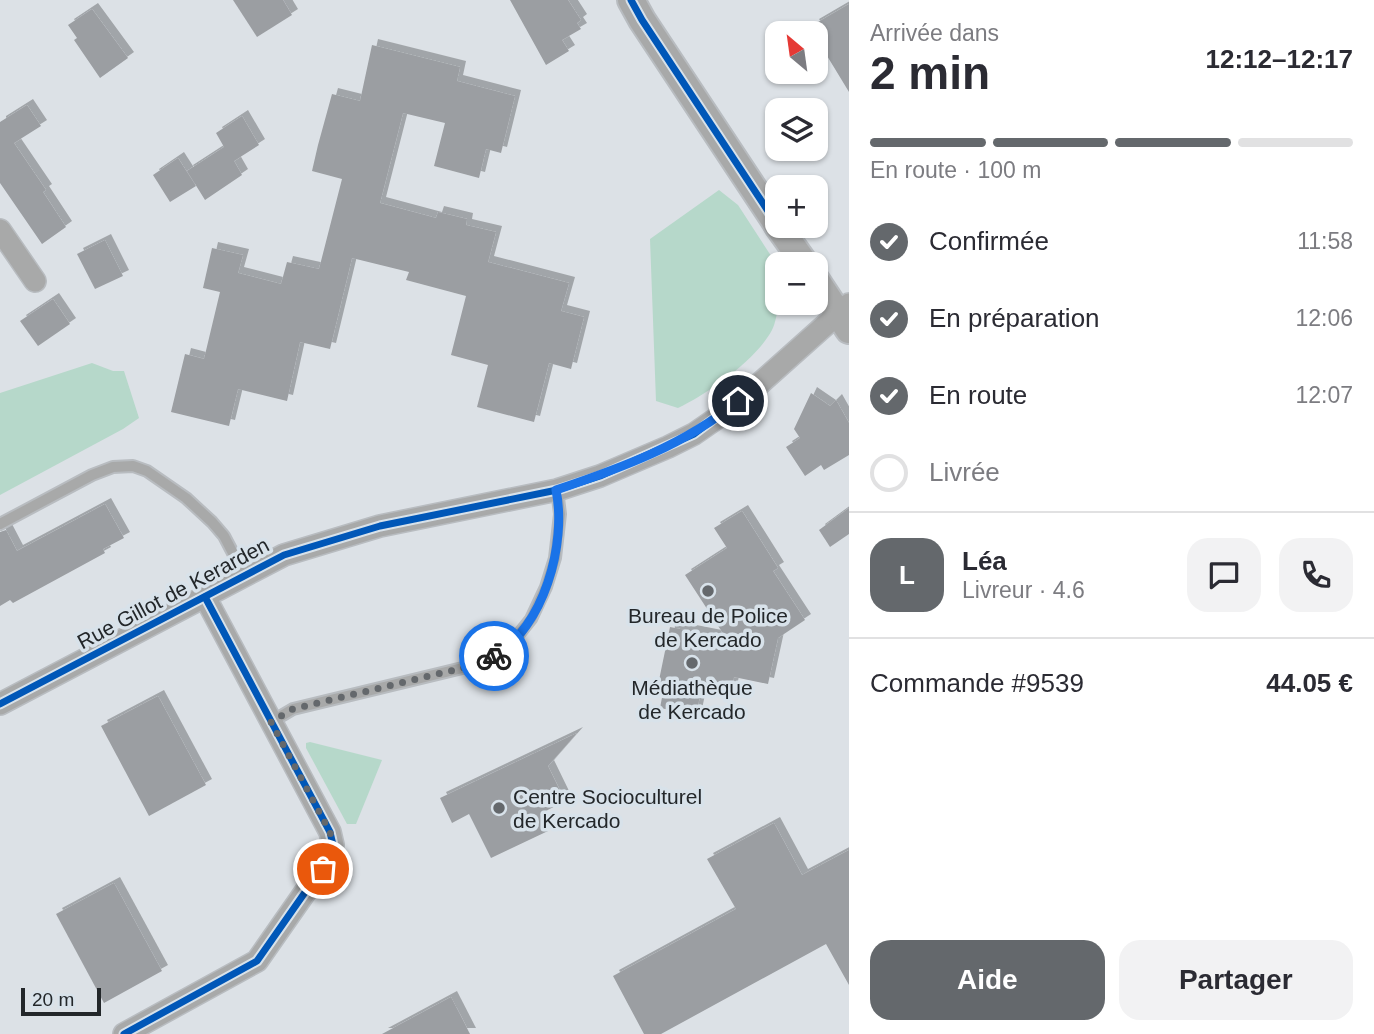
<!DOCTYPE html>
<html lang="fr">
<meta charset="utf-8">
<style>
:root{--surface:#fff;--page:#f2f2f3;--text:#2b2b33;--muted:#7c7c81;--line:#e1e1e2;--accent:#64686c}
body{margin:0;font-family:Helvetica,sans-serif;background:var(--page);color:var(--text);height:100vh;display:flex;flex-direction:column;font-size:26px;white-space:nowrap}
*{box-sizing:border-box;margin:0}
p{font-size:23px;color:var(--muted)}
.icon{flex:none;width:38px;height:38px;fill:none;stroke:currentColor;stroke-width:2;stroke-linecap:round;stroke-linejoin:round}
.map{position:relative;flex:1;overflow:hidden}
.panel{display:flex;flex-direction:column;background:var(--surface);width:525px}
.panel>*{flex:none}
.needle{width:46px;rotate:331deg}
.buttons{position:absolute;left:765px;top:21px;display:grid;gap:14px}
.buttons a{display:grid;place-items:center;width:63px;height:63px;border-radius:14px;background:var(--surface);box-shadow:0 2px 5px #0004;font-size:35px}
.scale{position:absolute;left:21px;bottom:18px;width:80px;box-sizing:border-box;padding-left:7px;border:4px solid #23272a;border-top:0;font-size:19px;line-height:24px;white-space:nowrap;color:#23272a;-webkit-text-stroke:5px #d8e2ea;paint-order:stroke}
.pin{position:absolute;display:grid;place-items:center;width:60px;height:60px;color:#fff;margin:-30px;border:4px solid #fff;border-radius:50%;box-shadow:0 2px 7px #0007}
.courier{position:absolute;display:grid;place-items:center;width:70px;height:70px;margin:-35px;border:5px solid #1a73e8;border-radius:50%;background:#fff;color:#222;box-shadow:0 2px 9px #0007}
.head em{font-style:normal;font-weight:700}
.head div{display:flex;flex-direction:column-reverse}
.head{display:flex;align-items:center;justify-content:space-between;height:119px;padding:0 21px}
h1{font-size:46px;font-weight:700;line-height:52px}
.bar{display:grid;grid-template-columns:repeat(4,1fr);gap:10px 7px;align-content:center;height:84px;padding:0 21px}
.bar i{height:9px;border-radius:5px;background:var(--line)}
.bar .current{background:var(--accent)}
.bar p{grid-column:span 4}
.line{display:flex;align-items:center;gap:18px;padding:0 21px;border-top:2px solid var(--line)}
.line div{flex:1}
.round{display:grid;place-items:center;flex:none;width:74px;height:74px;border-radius:21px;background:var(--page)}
ol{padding:0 21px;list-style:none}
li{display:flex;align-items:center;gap:21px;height:77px}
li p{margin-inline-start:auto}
li .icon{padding:7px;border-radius:50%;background:var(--accent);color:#fff;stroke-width:4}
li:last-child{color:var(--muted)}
li i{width:38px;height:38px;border:4px solid var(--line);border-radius:50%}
.cta{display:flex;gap:14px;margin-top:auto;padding:14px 21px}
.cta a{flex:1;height:80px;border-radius:21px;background:var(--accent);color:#fff;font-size:28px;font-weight:700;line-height:80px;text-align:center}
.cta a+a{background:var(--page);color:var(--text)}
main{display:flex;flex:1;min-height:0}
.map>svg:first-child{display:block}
.green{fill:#b6d8ca}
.building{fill:#9b9ea2;filter:url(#shadow)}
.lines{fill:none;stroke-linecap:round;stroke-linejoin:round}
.service-casing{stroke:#b8bcc0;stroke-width:14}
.minor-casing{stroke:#b8bcc0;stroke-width:24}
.tertiary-casing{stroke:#b8bcc0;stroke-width:30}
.service{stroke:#a8a9a9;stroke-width:10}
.minor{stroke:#a8a9a9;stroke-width:21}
.tertiary{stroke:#a8a9a9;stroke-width:26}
.cycleway-casing{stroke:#d8e2ea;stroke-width:11}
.cycleway{stroke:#0057b8;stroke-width:7}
.done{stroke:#64686c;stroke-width:7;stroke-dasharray:0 12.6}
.route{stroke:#1a73e8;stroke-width:9}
.poi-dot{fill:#64686c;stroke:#d8e2ea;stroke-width:2.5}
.labels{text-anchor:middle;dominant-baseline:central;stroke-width:7;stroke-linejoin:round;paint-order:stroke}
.street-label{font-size:21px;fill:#23272a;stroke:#d8e2ea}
.poi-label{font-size:21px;fill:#23272a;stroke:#d8e2ea}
</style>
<main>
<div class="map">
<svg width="849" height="1034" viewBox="0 0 849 1034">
<defs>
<filter id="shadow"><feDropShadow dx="6" dy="-6" stdDeviation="0" flood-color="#0004"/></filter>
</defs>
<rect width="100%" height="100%" fill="#dce1e6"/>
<g class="green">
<path d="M719,190l19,15 39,60v38h2c-2,9 -3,19 -7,27 -16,30 -63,63 -94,78l-22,-7 -6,-162z"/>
<path d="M92,363l21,8h11l15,47 -16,11 -123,66v-102z"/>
<path d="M310,742l72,18 -26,64h-9l-41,-76v-5z"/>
</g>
<g class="building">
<path d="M233,0h50l9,15 -35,22z"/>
<path d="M510,0h58l13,20 -4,3 4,6 -19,11 7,11 -23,14z"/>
<path d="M849,4v88l-31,-51 3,-4 -8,-12z"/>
<path d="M92,9l36,49 -28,20 -26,-38 3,-2 -9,-13z"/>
<path d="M372,45l88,22 -3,14 58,15 -14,57 -15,-4 -7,29 -45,-12 11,-43 -42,-10 -23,90 56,15 2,-6 29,7 -1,6 30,7 -8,30 81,21 -8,28 23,6 -13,52 -22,-6 -15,59 -57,-15 11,-42 -37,-10 15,-59 -60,-16 3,-8 -57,-14 -22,91 -30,-7 -13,59 -49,-12 -9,37 -58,-14 14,-58 19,5 16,-67 -17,-4 9,-40 31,7 -5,18 43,11 6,-22 32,7 23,-90 -30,-8 6,-26 14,-51 28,7z"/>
<path d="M27,105l14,21 -27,17 32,47 -3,2 23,35 -24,17 -42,-61v-61z"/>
<path d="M242,116l17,29 -25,16 8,14 -37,25 -18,-29 37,-24 -8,-14z"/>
<path d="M178,158l18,28 -26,16 -17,-27z"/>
<path d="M105,240l18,36 -28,13 -18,-35z"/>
<path d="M53,299l17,25 -32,22 -18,-25z"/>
<path d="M811,393l19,13 6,-6 13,23v32l-25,15 -3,-5 -16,11 -19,-29 14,-9 -6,-9z"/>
<path d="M105,504l19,34 -21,11 2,4 -92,50 -3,-3 -10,6v-74l6,-2 11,21z"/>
<path d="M849,508v26l-19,13 -11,-17z"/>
<path d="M742,511l36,57 -5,3 32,49 -27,18 -10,46 -34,-7 -3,15 -29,-6 -6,29 -36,-7 4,-21 -6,-2 12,-58 56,11 -41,-63 42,-27 -13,-20z"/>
<path d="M158,696l48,89 -57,31 -48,-90z"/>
<path d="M577,733l-29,33 17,35 -25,13 8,17 -57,27 -22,-44 -17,9 -12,-25z"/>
<path d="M774,823l28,52 47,-25v135l-23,-41 -165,90h-17l-31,-58 123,-67 -29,-50z"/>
<path d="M114,883l48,88 -58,32 -48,-89z"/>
<path d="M451,997l19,37h-88z"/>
</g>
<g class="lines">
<g class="service-casing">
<g id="service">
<path d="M0,524l92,-49 21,-8 20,-1 14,5 39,27 26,24 12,14 21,40"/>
<path d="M271,722l22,-13 186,-45 28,-15 24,-30 15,-32 9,-29 5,-44 -3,-24"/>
</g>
</g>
<g class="minor-casing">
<g id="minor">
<path d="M0,230l35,51"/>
<path d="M0,704l284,-149 96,-29 177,-36 43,-14 68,-29 26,-13 26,-18 37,-30 92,-82"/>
<path d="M124,1034l133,-73 72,-103 4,-13 -3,-13 -125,-235"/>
</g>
</g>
<g class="tertiary-casing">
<g id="tertiary">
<path d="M631,0l11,20 135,204"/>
<path d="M778,226l27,38"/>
<path d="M816,280l33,50"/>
</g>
</g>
<use href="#service" class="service"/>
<use href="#minor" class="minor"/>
<use href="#tertiary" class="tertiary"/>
<g class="cycleway-casing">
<g id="cycleway">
<path d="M631,0l11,20 130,197"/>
<path d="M0,704l284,-149 96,-29 177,-36 43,-14 94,-42 63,-48"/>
<path d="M124,1034l133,-73 72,-103 4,-13 -3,-13 -125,-235"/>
</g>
</g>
<use href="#cycleway" class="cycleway"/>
</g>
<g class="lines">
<path class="done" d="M323,869l10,-24 -3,-13 -59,-110 22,-13 186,-45 15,-8"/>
<path class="route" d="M494,656c50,-28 73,-113 62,-166 65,-22 129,-45 182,-89"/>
</g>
<g class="poi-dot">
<circle cx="708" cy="591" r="7"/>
<circle cx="692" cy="663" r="7"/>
<circle cx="499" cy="808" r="7"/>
</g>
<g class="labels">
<g class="street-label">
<text transform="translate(173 593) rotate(-28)">Rue Gillot de Kerarden</text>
</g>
<g class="poi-label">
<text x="708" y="615">Bureau de Police<tspan x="708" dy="24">de Kercado</tspan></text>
<text x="692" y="687">Médiathèque<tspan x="692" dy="24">de Kercado</tspan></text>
<text x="513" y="796" text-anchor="start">Centre Socioculturel<tspan x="513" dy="24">de Kercado</tspan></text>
</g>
</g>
</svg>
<div class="buttons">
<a><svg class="needle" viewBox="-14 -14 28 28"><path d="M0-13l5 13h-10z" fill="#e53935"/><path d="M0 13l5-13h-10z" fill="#7c7c81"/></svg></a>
<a><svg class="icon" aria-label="layers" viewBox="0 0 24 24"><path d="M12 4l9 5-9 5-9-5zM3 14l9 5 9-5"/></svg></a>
<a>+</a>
<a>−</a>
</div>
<div class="scale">20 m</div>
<div class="pin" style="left:323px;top:869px;background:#ea580c"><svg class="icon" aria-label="bag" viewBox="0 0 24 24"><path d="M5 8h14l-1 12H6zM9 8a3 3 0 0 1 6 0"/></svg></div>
<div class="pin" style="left:738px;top:401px;background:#1f2937"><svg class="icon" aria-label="home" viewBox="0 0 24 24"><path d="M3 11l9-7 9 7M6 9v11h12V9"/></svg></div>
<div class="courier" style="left:494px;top:656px"><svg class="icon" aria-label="bike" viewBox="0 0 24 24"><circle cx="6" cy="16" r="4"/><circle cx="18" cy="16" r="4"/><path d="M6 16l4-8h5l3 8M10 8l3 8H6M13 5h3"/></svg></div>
</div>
<section class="panel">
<div class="head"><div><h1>2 min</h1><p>Arrivée dans</p></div><em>12:12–12:17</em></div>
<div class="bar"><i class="current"></i><i class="current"></i><i class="current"></i><i></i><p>En route · 100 m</p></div>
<ol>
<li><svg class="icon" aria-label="check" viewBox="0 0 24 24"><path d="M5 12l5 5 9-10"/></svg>Confirmée<p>11:58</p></li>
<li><svg class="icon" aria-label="check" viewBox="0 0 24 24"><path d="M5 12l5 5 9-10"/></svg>En préparation<p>12:06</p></li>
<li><svg class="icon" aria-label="check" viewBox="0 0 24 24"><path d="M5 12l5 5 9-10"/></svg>En route<p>12:07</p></li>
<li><i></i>Livrée</li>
</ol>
<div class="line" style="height:126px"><b class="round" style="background:var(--accent);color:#fff">L</b><div><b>Léa</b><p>Livreur · 4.6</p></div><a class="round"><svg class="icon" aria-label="chat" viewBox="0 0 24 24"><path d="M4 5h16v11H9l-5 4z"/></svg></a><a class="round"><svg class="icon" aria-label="phone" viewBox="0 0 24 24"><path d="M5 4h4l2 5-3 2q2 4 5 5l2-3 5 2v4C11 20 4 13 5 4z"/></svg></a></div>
<div class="line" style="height:91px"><div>Commande #9539</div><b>44.05 €</b></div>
<div class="cta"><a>Aide</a><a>Partager</a></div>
</section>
</main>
